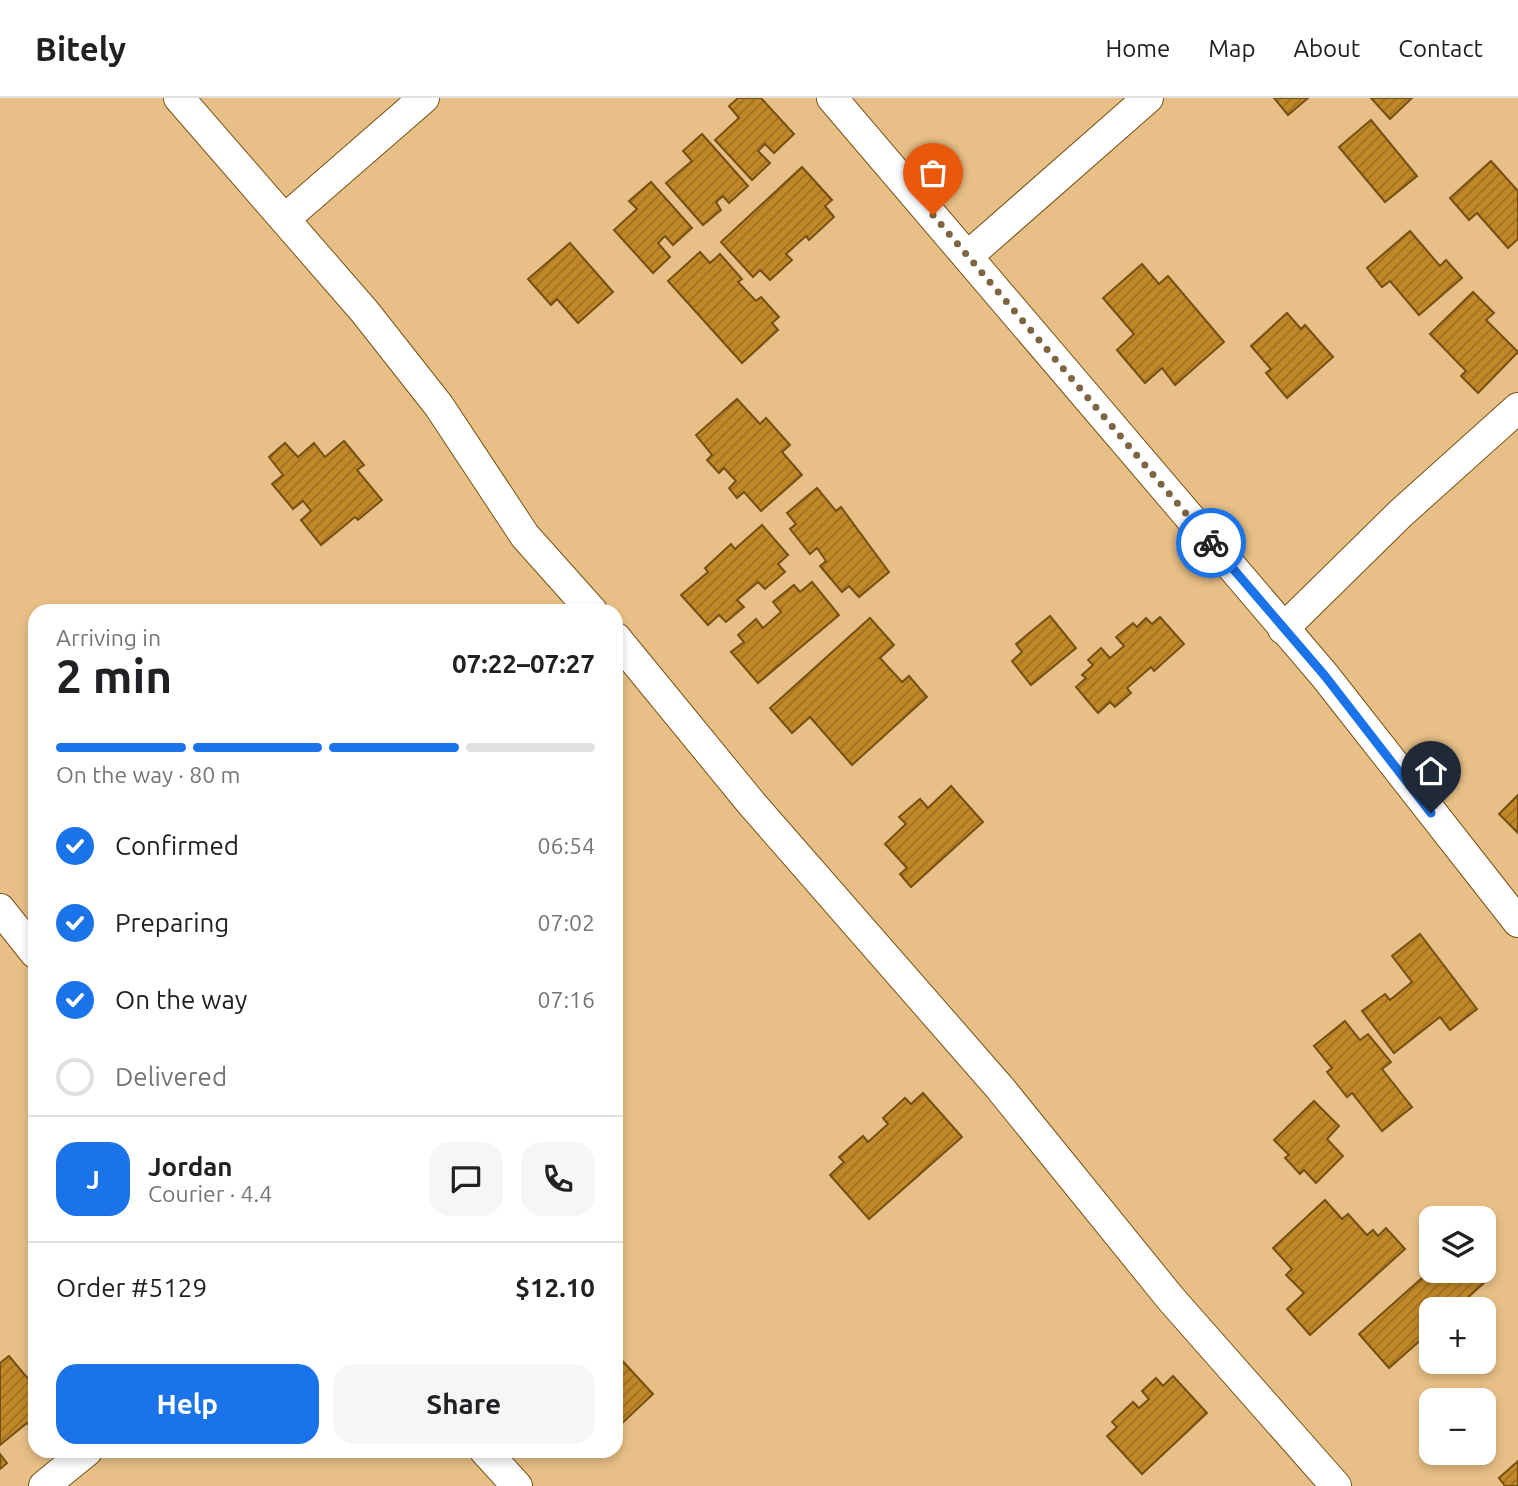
<!DOCTYPE html>
<meta charset="utf-8">
<style>
:root{--surface:#fff;--page:#f6f6f6;--text:#202124;--muted:#757577;--line:#e0e0e0;--accent:#1a73e8}
body{margin:0;font-family:Ubuntu,sans-serif;background:var(--page);color:var(--text);height:100vh;display:flex;flex-direction:column;font-size:26px;white-space:nowrap}
*{box-sizing:border-box;margin:0}
p{font-size:23px;color:var(--muted)}
.icon{flex:none;width:38px;height:38px;fill:none;stroke:currentColor;stroke-width:2;stroke-linecap:round;stroke-linejoin:round}
.map{position:relative;flex:1;overflow:hidden}
.side{position:absolute;left:28px;top:506px;width:595px;height:854px;display:flex;flex-direction:column;background:var(--surface);border-radius:21px;box-shadow:0 4px 10px #0003}
.side>*{flex:none}
.tools{position:absolute;left:1419px;top:1108px;display:grid;gap:14px}
.tools a{display:grid;place-items:center;width:77px;height:77px;border-radius:14px;background:var(--surface);box-shadow:0 4px 10px #0003;font-size:35px}
.pin{position:absolute;display:grid;place-items:center;width:60px;height:60px;color:#fff;margin:-72px -30px;border-radius:50% 50% 50% 0;rotate:-45deg;box-shadow:0 0 7px #0007}
.pin .icon{rotate:45deg}
.courier{position:absolute;display:grid;place-items:center;width:70px;height:70px;margin:-35px;border:5px solid #1a73e8;border-radius:50%;background:#fff;color:#222;box-shadow:0 2px 9px #0007}
.headline em{font-style:normal;font-weight:600}
.headline div{display:flex;flex-direction:column-reverse}
.headline{display:flex;align-items:center;justify-content:space-between;height:119px;padding:0 28px}
h1{font-size:46px;font-weight:600;line-height:52px}
.bar{display:grid;grid-template-columns:repeat(4,1fr);gap:10px 7px;align-content:center;height:84px;padding:0 28px}
.bar i{height:9px;border-radius:5px;background:var(--line)}
.bar .selected{background:var(--accent)}
.bar p{grid-column:span 4}
.line{display:flex;align-items:center;gap:18px;padding:0 28px;border-top:2px solid var(--line)}
.line div{flex:1}
.round{display:grid;place-items:center;flex:none;width:74px;height:74px;border-radius:21px;background:var(--page)}
ol{padding:0 28px;list-style:none}
li{display:flex;align-items:center;gap:21px;height:77px}
li p{margin-inline-start:auto}
li .icon{padding:7px;border-radius:50%;background:var(--accent);color:#fff;stroke-width:4}
li:last-child{color:var(--muted)}
li i{width:38px;height:38px;border:4px solid var(--line);border-radius:50%}
.button{display:flex;gap:14px;margin-top:auto;padding:14px 28px}
.button a{flex:1;height:80px;border-radius:21px;background:var(--accent);color:#fff;font-size:28px;font-weight:600;line-height:80px;text-align:center}
.button a+a{background:var(--page);color:var(--text)}
header{display:flex;align-items:center;gap:42px;box-sizing:border-box;height:98px;padding:0 35px;background:var(--surface);border-bottom:2px solid var(--line)}
header strong{font-size:33px}
nav{display:flex;gap:38px;margin-inline-start:auto;font-size:24px}
.map>svg:first-child{display:block}
.building{fill:url(#building-hatch);stroke:#755014;stroke-width:2}
.lines{fill:none;stroke-linecap:round;stroke-linejoin:round}
.street-casing{stroke:#775317;stroke-width:32}
.street{stroke:#fff;stroke-width:30}
.done{stroke:#7e6542;stroke-width:7;stroke-dasharray:0 12.6}
.route{stroke:#1a73e8;stroke-width:9}
</style>
<header>
<strong>Bitely</strong>
<nav><a>Home</a><a>Map</a><a>About</a><a>Contact</a></nav>
</header>
<div class="map">
<svg width="1518" height="1388" viewBox="0 0 1518 1388">
<defs>
<pattern id="building-hatch" width="6" height="6" patternUnits="userSpaceOnUse" patternTransform="scale(1.75)"><rect width="6" height="6" fill="#c18828"/><path d="M-1 1l2-2M0 6l6-6M5 7l2-2" fill="none" stroke="#9f7022"/></pattern>
</defs>
<rect width="100%" height="100%" fill="#e8bf86"/>
<g class="building">
<path d="M738,0h23l33,36 -20,19 -9,-9 -7,7 12,12 -18,17 -37,-40 24,-22 -10,-12z"/>
<path d="M1274,0h34l-20,17z"/>
<path d="M1371,0h41l-22,21z"/>
<path d="M1371,22l46,56 -32,26 -46,-55z"/>
<path d="M702,36l46,52 -19,17 -6,-7 -7,6 5,8 -18,15 -37,-42 26,-22 -9,-10z"/>
<path d="M1491,63l27,30v48l-10,9 -31,-35 -8,7 -19,-22z"/>
<path d="M802,69l30,33 -7,6 9,11 -25,23 -3,-4 -20,18 6,6 -22,20 -10,-10 -7,7 -32,-35z"/>
<path d="M651,84l41,46 -19,17 -8,-9 -7,7 12,14 -17,16 -39,-43 23,-21 -8,-8z"/>
<path d="M1410,133l30,35 6,-6 16,18 -43,37 -29,-34 -8,6 -15,-19z"/>
<path d="M570,145l43,49 -35,31 -21,-24 -6,6 -23,-26z"/>
<path d="M700,154l10,11 10,-9 22,25 -4,3 18,19 5,-4 18,20 -7,6 6,7 -36,33 -74,-82z"/>
<path d="M1142,166l17,20 9,-8 56,66 -49,43 -13,-17 -17,15 -28,-33 17,-16 -31,-36z"/>
<path d="M1473,194l21,21 -8,7 32,32 -40,41 -17,-17 5,-5 -36,-37z"/>
<path d="M1287,215l14,16 4,-4 28,32 -46,41 -21,-25 5,-4 -20,-23z"/>
<path d="M737,301l23,25 6,-6 24,27 -8,7 20,23 -41,36 -17,-19 -7,6 -8,-10 7,-7 -12,-13 -5,5 -12,-13 5,-5 -16,-20z"/>
<path d="M344,343l20,24 -7,5 25,30 -24,20 -3,-3 -34,28 -20,-25 10,-9 -8,-10 -10,8 -21,-25 11,-9 -14,-18 16,-14 13,14 16,-14 11,14z"/>
<path d="M817,390l19,23 5,-4 48,65 -30,25 -10,-11 -7,6 -22,-26 6,-5 -9,-13 -7,6 -20,-25 6,-5 -9,-11z"/>
<path d="M762,427l26,30 -10,9 7,8 -20,17 -7,-7 -21,18 7,7 -18,15 -7,-7 -11,10 -27,-30 27,-23 -3,-4 26,-24 4,5z"/>
<path d="M812,484l27,33 -81,68 -27,-31 13,-10 -6,-7 18,-16 7,9 18,-16 -8,-10 21,-17 6,7z"/>
<path d="M1050,518l26,32 -45,37 -19,-24 10,-9 -6,-8z"/>
<path d="M1160,519l24,27 -30,27 -3,-4 -24,21 4,5 -16,14 -5,-5 -12,11 -22,-26 10,-9 -4,-3 11,-10 -5,-5 13,-12 9,10 14,-12 -8,-9 17,-14 4,4 9,-9 6,6z"/>
<path d="M870,520l24,27 -14,13 22,24 7,-6 18,21 -75,68 -42,-48 -18,16 -22,-25z"/>
<path d="M951,688l32,36 -72,65 -11,-13 7,-6 -22,-24 21,-20 -7,-7 21,-18 8,9z"/>
<path d="M1518,697v38l-19,-19z"/>
<path d="M1420,836l57,75 -27,21 -10,-13 -46,36 -32,-42 23,-17 5,6 22,-18 -20,-26z"/>
<path d="M1345,923l15,19 8,-6 23,28 -9,7 30,38 -30,24 -30,-38 -5,4 -20,-25 5,-4 -18,-22z"/>
<path d="M923,995l39,44 -93,82 -39,-44 14,-13 -5,-5 24,-21 5,6 20,-18 -5,-6 22,-20 6,6z"/>
<path d="M1314,1003l25,25 -12,13 16,17 -27,27 -12,-13 -4,4 -15,-16 4,-3 -15,-15z"/>
<path d="M1325,1102l17,19 6,-5 19,21 6,-5 5,6 8,-8 19,21 -95,86 -23,-26 17,-16 -18,-18 6,-6 -19,-21z"/>
<path d="M1432,1171l41,1 11,13 -29,26h-23v21l-43,38 -30,-34z"/>
<path d="M616,1256l37,40 -37,35z"/>
<path d="M9,1258l26,31v45l-8,-9 -27,22v-82z"/>
<path d="M1173,1278l34,37 -65,61 -35,-38 10,-9 -5,-5 21,-20 6,6 10,-9 -7,-8 14,-13 7,8z"/>
<path d="M0,1356l7,9 -7,6z"/>
<path d="M1518,1363v25h-13l-6,-8z"/>
</g>
<g class="lines">
<g class="street-casing">
<g id="street">
<path d="M179,0l186,214 74,94 86,130 67,75"/>
<path d="M832,0l493,578 193,246"/>
<path d="M286,120l138,-120"/>
<path d="M968,158l180,-158"/>
<path d="M1283,531l117,-115 118,-106"/>
<path d="M616,540l136,166 248,284 171,211 165,187"/>
<path d="M0,811l35,44"/>
<path d="M485,1353l32,35"/>
<path d="M44,1388l43,-35"/>
</g>
</g>
<use href="#street" class="street"/>
</g>
<g class="lines">
<path class="done" d="M933,117l278,328"/>
<path class="route" d="M1211,445l114,133 106,137"/>
</g>
</svg>
<div class="tools">
<a><svg class="icon" aria-label="layers" viewBox="0 0 24 24"><path d="M12 4l9 5-9 5-9-5zM3 14l9 5 9-5"/></svg></a>
<a>+</a>
<a>−</a>
</div>
<div class="pin" style="left:933px;top:117px;background:#ea580c"><svg class="icon" aria-label="bag" viewBox="0 0 24 24"><path d="M5 8h14l-1 12H6zM9 8a3 3 0 0 1 6 0"/></svg></div>
<div class="pin" style="left:1431px;top:715px;background:#1f2937"><svg class="icon" aria-label="home" viewBox="0 0 24 24"><path d="M3 11l9-7 9 7M6 9v11h12V9"/></svg></div>
<div class="courier" style="left:1211px;top:445px"><svg class="icon" aria-label="bike" viewBox="0 0 24 24"><circle cx="6" cy="16" r="4"/><circle cx="18" cy="16" r="4"/><path d="M6 16l4-8h5l3 8M10 8l3 8H6M13 5h3"/></svg></div>
<section class="side">
<div class="headline"><div><h1>2 min</h1><p>Arriving in</p></div><em>07:22–07:27</em></div>
<div class="bar"><i class="selected"></i><i class="selected"></i><i class="selected"></i><i></i><p>On the way · 80 m</p></div>
<ol>
<li><svg class="icon" aria-label="check" viewBox="0 0 24 24"><path d="M5 12l5 5 9-10"/></svg>Confirmed<p>06:54</p></li>
<li><svg class="icon" aria-label="check" viewBox="0 0 24 24"><path d="M5 12l5 5 9-10"/></svg>Preparing<p>07:02</p></li>
<li><svg class="icon" aria-label="check" viewBox="0 0 24 24"><path d="M5 12l5 5 9-10"/></svg>On the way<p>07:16</p></li>
<li><i></i>Delivered</li>
</ol>
<div class="line" style="height:126px"><b class="round" style="background:var(--accent);color:#fff">J</b><div><b>Jordan</b><p>Courier · 4.4</p></div><a class="round"><svg class="icon" aria-label="chat" viewBox="0 0 24 24"><path d="M4 5h16v11H9l-5 4z"/></svg></a><a class="round"><svg class="icon" aria-label="phone" viewBox="0 0 24 24"><path d="M5 4h4l2 5-3 2q2 4 5 5l2-3 5 2v4C11 20 4 13 5 4z"/></svg></a></div>
<div class="line" style="height:91px"><div>Order #5129</div><b>$12.10</b></div>
<div class="button"><a>Help</a><a>Share</a></div>
</section>
</div>
